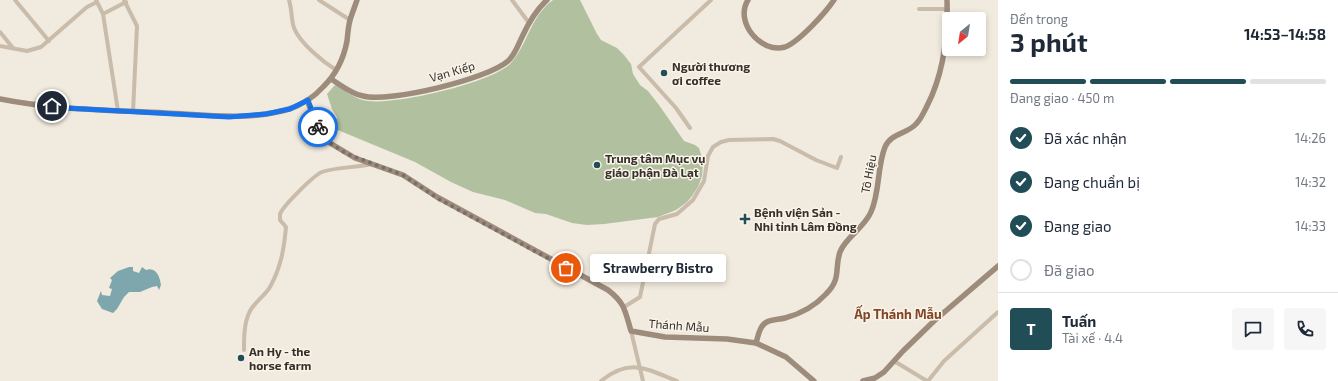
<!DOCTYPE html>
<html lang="vi">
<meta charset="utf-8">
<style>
:root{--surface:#fff;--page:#f6f6f7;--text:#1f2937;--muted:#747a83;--line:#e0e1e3;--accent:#214d56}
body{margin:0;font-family:"Exo 2",sans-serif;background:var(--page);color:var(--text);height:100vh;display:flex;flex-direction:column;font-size:15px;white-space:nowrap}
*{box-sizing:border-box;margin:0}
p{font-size:13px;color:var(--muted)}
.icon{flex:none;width:22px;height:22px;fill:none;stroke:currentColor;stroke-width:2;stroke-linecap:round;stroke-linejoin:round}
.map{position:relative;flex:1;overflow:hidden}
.sheet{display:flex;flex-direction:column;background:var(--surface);width:340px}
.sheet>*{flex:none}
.needle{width:26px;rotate:210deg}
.tools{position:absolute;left:942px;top:12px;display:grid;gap:8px}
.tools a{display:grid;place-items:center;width:44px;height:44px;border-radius:4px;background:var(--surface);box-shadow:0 2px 6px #0003;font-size:20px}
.pin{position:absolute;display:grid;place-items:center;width:34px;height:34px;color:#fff;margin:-17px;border:2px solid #fff;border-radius:50%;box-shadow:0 1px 4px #0007}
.courier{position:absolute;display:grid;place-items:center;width:40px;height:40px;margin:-20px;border:3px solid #1a73e8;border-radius:50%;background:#fff;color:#222;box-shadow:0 1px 5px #0007}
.bubble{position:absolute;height:28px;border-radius:4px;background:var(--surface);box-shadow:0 2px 6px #0003;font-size:13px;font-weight:700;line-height:28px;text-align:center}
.summary em{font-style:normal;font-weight:700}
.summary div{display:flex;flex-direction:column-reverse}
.summary{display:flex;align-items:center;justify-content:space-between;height:68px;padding:0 12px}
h1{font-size:26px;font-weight:700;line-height:30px}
.bar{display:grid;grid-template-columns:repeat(4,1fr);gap:6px 4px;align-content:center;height:48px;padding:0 12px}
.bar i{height:5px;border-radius:3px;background:var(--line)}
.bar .active{background:var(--accent)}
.bar p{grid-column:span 4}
.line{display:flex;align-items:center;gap:10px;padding:0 12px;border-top:1px solid var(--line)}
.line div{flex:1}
.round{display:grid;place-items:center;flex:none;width:42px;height:42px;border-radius:4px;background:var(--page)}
ol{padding:0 12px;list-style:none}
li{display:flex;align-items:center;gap:12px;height:44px}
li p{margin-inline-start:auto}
li .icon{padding:4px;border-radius:50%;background:var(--accent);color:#fff;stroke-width:4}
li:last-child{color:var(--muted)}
li i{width:22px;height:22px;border:2px solid var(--line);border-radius:50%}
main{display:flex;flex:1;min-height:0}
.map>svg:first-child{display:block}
.green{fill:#b1c09e}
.water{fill:#7ea6ad}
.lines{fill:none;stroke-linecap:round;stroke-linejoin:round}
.street{stroke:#c9bcaa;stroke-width:4}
.secondary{stroke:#9d8b7c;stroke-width:5.5}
.done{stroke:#787068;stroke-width:4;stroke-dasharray:0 7.2}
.route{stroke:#1a73e8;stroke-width:5}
.poi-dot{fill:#214d56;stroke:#f9f4ea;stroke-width:1.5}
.labels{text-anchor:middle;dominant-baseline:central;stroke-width:3;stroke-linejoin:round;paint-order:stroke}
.poi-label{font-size:12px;font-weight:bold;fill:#372f29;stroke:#f9f4ea;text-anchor:start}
.street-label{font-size:12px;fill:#372f29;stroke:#f9f4ea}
.neighbourhood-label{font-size:13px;font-weight:bold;fill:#824626;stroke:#f9f4ea}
</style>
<main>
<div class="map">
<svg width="998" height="381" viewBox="0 0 998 381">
<rect width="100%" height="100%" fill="#f1eade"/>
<path class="green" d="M553,0h27l17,34 4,6 16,8 7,7 7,9 2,10 7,11 8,6 11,14 25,36 11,4 4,3 4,13 -1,15 -4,11 -6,9 -5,6 -11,8 -18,7 -54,7 -17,1 -15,-2 -26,-9 -11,-1 -30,-13 -32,-8 -22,-10 -36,-20 -82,-34 4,-11 -5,-8 -5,-15 8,-9c11,6 21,15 33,16 27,4 125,-18 143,-38 17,-19 19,-46 42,-63z"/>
<path class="water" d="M129,267h4v4l6,2 3,-6 4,3c10,-4 14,7 15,15l-2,5 -2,-4 -5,1 -12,5h-11l-5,5 -7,12 -4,4 -11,-4 -5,-8 4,-10 1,4 8,1 2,-7 -3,-1 3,-8 -2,-2 8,-7z"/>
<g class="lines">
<g class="street">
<path d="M15,0l34,41"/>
<path d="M96,0l7,14 15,97"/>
<path d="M124,0l13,26 -4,86"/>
<path d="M289,0c3,9 2,19 5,28 6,15 28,33 42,42"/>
<path d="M319,0l31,20"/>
<path d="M512,0l17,23"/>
<path d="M919,9h29"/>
<path d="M103,14l23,-12"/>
<path d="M0,32l13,16"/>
<path d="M0,46l27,5 14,-4 46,-40 10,-5"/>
<path d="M690,128l-14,-20 -37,-41 72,-67"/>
<path d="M624,307l16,-10 15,-73 4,-5 18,-5 16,-14 11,-19 4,-25 5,-9 8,-5 8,-2 44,-1 7,2 36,19 21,8 4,-11"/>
<path d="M631,331l12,50"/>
<path d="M244,350c0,-12 0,-26 5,-37 4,-10 16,-17 21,-26 11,-20 14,-38 16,-60l-6,-7c0,-2 0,-4 0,-6 3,-8 34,-39 42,-42 13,-5 34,-4 49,-8"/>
<path d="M894,361l33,20"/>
<path d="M601,381c29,-24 45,-12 76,0"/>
<path d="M928,381l16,-20 54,-49"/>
</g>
<g class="secondary">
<path d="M748,0c-14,22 13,54 37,47 14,-5 41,-35 49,-47"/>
<path d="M331,79c10,6 20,15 32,17 26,7 125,-17 145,-35 7,-6 10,-16 14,-24 6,-13 14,-27 25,-37"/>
<path d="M0,99c55,11 110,11 166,14 40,2 83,8 123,-4 13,-4 26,-13 35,-23 12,-12 20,-29 23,-45 1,-8 1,-16 4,-24 2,-6 4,-11 6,-17"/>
<path d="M307,100l10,26 13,17 25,15 48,17 34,22 171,93c17,13 17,21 23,41l34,6 62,2 29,4 30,14 28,24"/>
<path d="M756,343c2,-6 3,-15 8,-19 5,-5 14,-4 21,-6 15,-4 30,-12 41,-24 16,-16 8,-25 14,-42 5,-14 24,-24 31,-40 9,-20 6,-45 14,-65 6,-14 22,-13 31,-23 5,-5 8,-12 11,-18 17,-33 21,-70 20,-106"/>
<path d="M863,381l12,-3 9,-6 19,-21 31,-30 64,-55"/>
</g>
</g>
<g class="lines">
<path class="done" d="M318,127l12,16 17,11 56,21 34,23 129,70"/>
<path class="route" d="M52,106l14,2 163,9 37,-3 24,-5 18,-9 10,27"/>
</g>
<g class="poi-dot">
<circle cx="664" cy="73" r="4"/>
<circle cx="597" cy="165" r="4"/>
<path d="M743 213h4v4h4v4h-4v4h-4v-4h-4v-4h4z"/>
<circle cx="241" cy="358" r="4"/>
</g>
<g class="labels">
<g class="poi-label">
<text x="672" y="66">Người thương<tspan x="672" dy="14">ơi coffee</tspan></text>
<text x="605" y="158">Trung tâm Mục vụ<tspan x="605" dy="14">giáo phận Đà Lạt</tspan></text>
<text x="754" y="212">Bệnh viện Sản -<tspan x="754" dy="14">Nhi tỉnh Lâm Đồng</tspan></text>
<text x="249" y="351">An Hy - the<tspan x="249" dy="14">horse farm</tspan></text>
</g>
<g class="street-label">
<text transform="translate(452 71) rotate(-16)">Vạn Kiếp</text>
<text transform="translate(868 174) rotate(-79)">Tô Hiệu</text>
<text transform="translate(679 325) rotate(4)">Thánh Mẫu</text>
</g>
<g class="neighbourhood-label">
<text x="898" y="314">Ấp Thánh Mẫu</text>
</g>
</g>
</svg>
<div class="tools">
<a><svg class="needle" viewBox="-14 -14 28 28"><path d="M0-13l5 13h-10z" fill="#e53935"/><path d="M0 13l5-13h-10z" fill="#747a83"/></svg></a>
</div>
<div class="pin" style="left:566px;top:268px;background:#ea580c"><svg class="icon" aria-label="bag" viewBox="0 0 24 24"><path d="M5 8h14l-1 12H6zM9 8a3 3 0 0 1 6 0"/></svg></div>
<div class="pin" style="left:52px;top:106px;background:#1f2937"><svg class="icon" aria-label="home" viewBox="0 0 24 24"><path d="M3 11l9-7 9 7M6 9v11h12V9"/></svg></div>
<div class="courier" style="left:318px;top:127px"><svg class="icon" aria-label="bike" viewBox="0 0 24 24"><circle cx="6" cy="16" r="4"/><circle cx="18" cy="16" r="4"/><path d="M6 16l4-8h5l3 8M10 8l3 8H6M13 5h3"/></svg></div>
<div class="bubble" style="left:590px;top:254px;width:136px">Strawberry Bistro</div>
</div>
<section class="sheet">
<div class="summary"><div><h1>3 phút</h1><p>Đến trong</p></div><em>14:53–14:58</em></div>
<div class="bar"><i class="active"></i><i class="active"></i><i class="active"></i><i></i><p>Đang giao · 450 m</p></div>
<ol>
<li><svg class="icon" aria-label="check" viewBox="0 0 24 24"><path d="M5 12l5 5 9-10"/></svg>Đã xác nhận<p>14:26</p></li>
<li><svg class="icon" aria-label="check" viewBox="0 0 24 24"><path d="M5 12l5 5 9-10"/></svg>Đang chuẩn bị<p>14:32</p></li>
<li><svg class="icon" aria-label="check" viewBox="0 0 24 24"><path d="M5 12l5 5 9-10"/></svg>Đang giao<p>14:33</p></li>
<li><i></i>Đã giao</li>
</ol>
<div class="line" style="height:72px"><b class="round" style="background:var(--accent);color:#fff">T</b><div><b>Tuấn</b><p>Tài xế · 4.4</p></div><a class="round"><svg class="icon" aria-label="chat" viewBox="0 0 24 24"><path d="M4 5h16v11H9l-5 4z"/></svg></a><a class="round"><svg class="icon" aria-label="phone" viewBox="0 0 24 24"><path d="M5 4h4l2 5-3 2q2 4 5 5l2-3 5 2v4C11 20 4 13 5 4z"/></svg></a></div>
</section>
</main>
